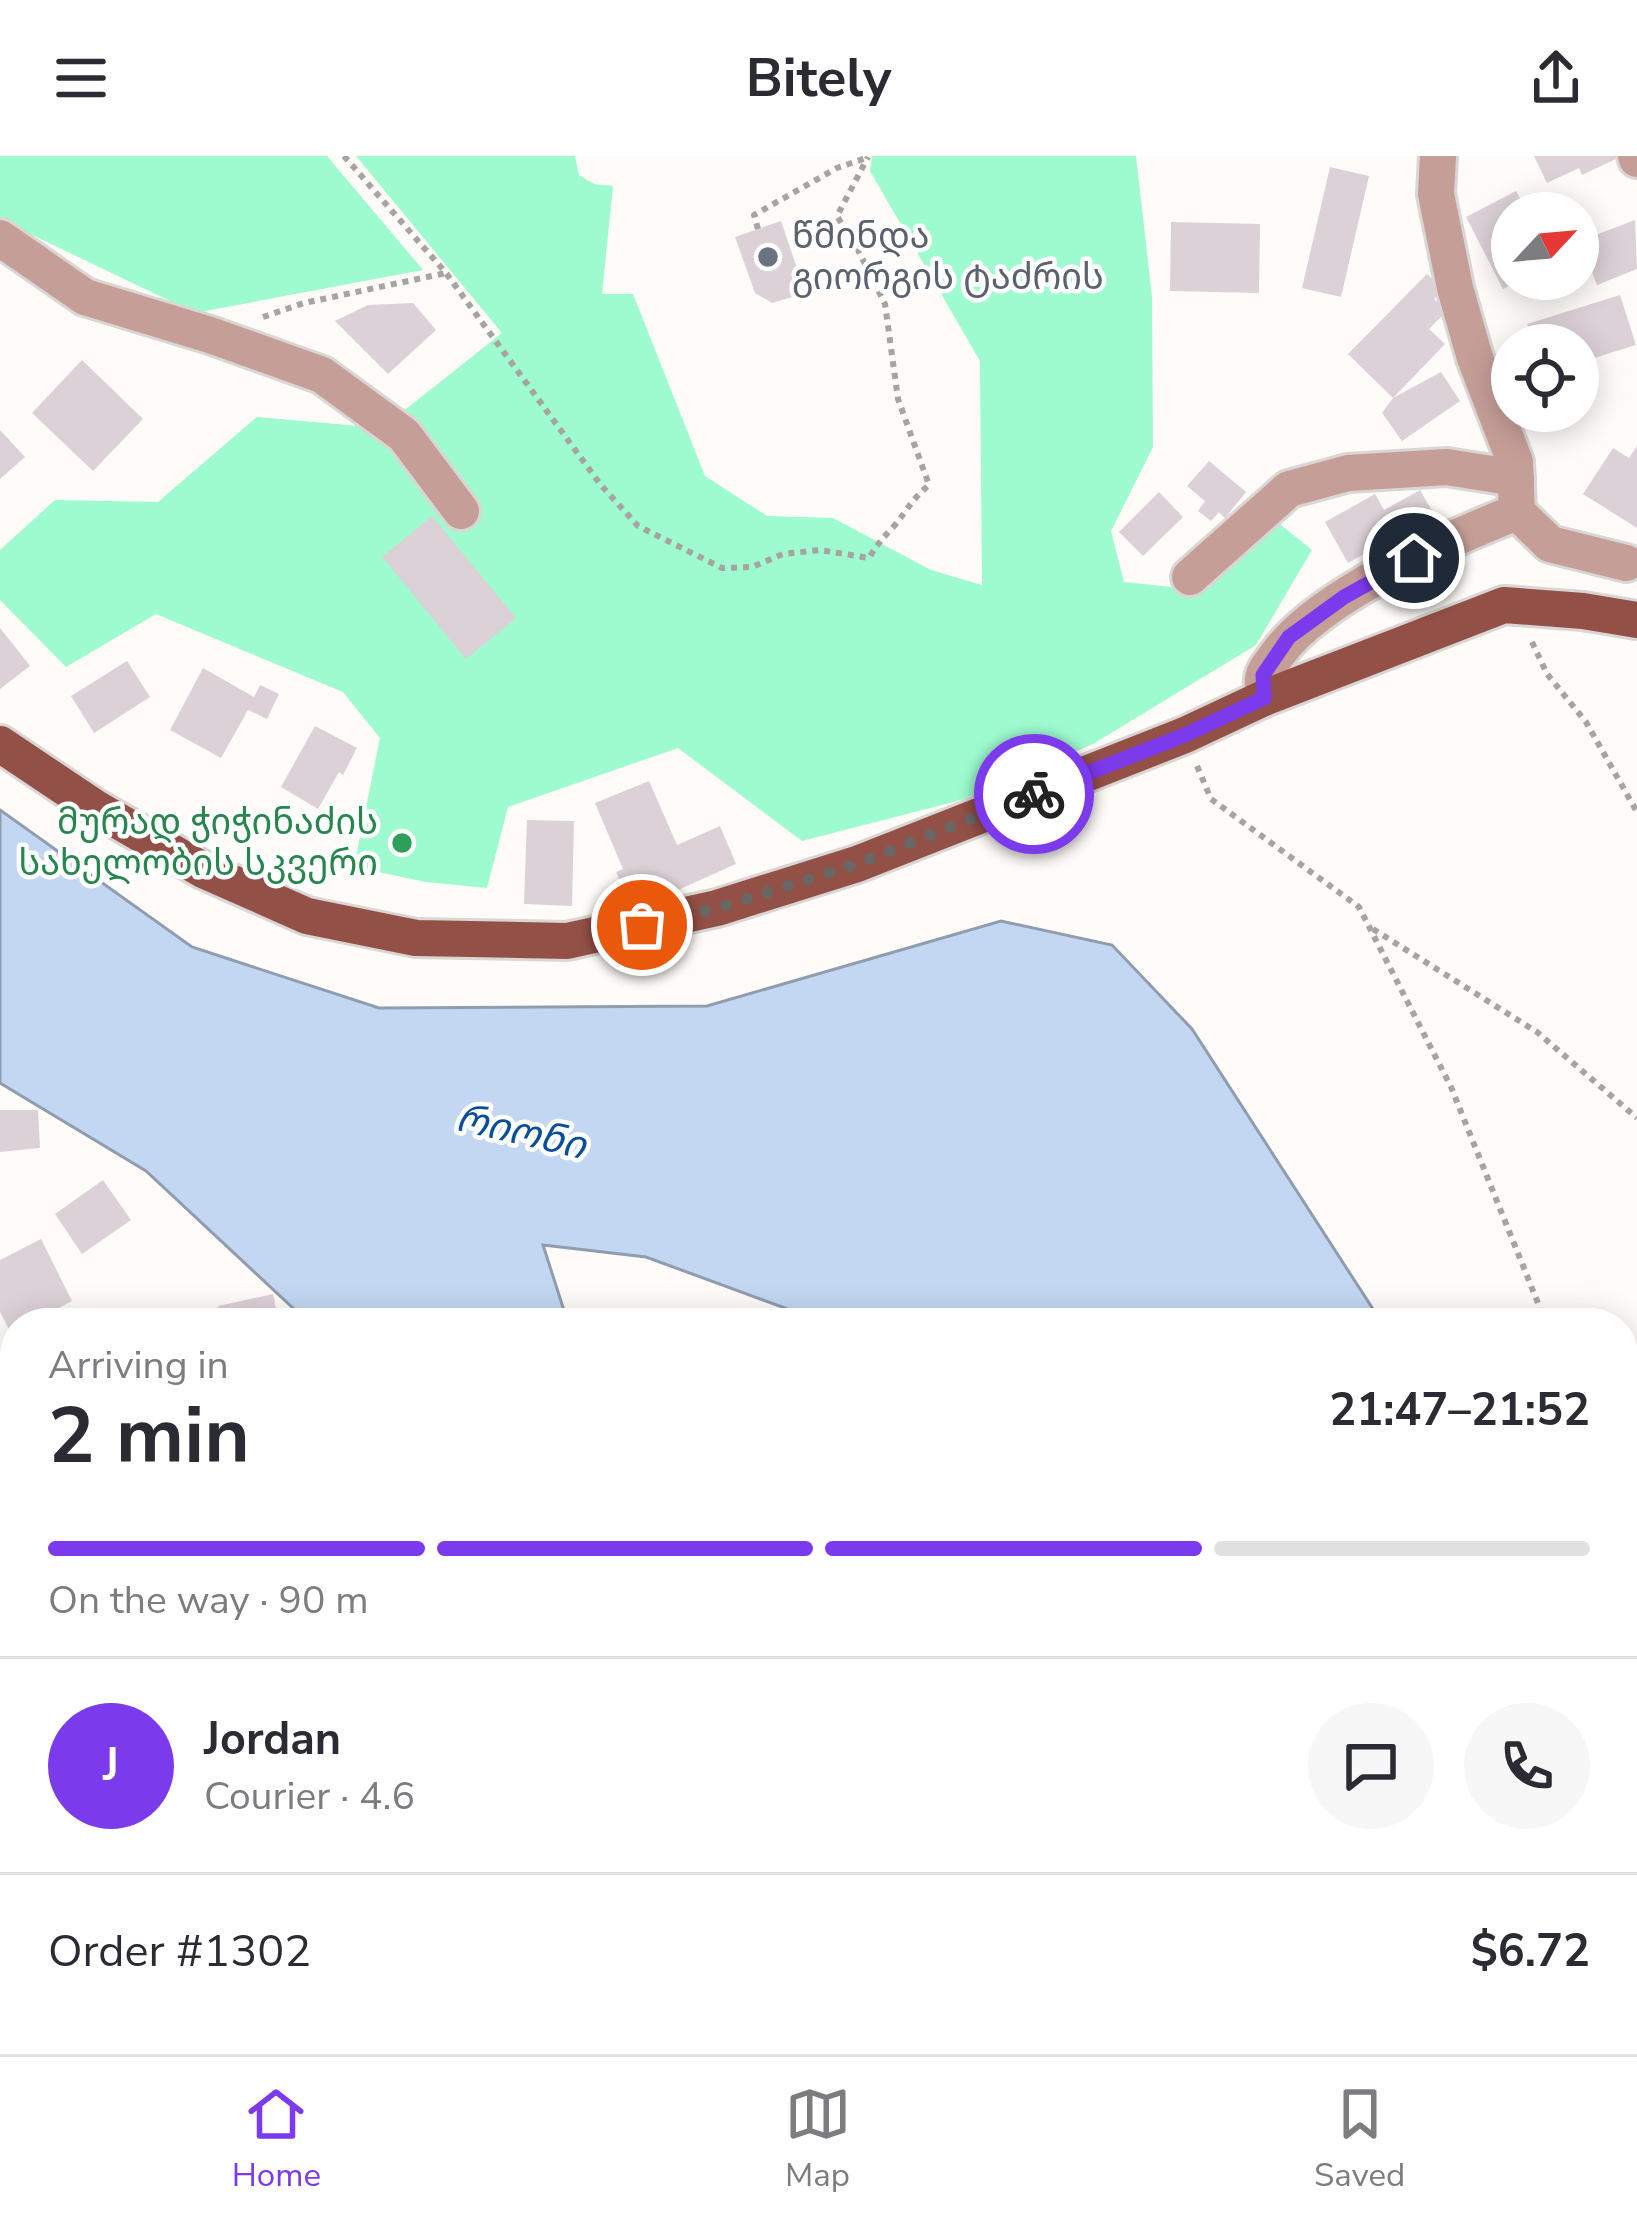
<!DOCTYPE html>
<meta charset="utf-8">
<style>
:root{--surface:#fff;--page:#f7f7f7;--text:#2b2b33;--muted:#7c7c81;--line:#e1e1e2;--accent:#7c3aed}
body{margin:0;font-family:"Nunito Sans","Noto Sans Georgian",sans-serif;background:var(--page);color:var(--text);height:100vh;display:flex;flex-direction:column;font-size:45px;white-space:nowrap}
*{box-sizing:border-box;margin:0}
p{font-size:39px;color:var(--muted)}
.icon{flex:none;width:66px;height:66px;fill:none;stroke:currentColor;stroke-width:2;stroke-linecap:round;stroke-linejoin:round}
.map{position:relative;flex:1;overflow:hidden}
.drawer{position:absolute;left:0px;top:1152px;width:1638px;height:747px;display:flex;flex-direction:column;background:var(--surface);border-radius:48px 48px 0 0;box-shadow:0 6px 30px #0003}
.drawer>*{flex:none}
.needle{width:78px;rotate:64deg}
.buttons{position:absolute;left:1491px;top:36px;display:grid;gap:24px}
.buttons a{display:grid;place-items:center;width:108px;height:108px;border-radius:50%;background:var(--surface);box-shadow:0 6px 30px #0003;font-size:60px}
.pin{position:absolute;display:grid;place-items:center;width:102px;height:102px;color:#fff;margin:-51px;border:6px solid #fff;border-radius:50%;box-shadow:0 3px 12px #0007}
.courier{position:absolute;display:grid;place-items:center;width:120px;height:120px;margin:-60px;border:9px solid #7c3aed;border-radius:50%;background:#fff;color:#222;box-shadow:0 3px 15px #0007}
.summary em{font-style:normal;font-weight:700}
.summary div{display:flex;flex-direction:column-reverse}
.summary{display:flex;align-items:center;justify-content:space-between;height:204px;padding:0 48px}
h1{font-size:78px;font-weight:700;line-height:90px}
.bar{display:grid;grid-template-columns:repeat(4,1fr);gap:18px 12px;align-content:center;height:144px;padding:0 48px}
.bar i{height:15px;border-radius:9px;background:var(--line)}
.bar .selected{background:var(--accent)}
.bar p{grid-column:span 4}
.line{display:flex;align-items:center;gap:30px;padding:0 48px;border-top:3px solid var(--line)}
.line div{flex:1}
.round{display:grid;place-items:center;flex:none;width:126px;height:126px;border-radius:63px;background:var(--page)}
header{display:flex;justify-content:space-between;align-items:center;height:156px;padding:0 48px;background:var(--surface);font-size:54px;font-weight:700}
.tab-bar{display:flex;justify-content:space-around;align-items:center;height:168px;border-top:3px solid var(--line);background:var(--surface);font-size:33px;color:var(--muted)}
.tab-bar a{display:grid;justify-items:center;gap:6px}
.tab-bar .selected{color:var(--accent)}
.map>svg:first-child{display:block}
.green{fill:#9efbd0}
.water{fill:#c3d7f2;stroke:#909daf;stroke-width:3}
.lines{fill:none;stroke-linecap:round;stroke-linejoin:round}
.stream{stroke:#909daf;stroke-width:10}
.building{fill:#dcd1d7}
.minor-casing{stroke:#d9d6d3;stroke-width:42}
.major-casing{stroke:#d9d6d3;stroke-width:42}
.path{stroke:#a6a3a0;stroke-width:6;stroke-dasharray:6 6;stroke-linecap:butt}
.minor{stroke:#c69e98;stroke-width:36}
.major{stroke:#935046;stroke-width:36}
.done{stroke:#696663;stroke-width:12;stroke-dasharray:0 21.6}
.route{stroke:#7c3aed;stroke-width:15}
.worship-dot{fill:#6b7280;stroke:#fff;stroke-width:4.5}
.leisure-dot{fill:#2e9e5b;stroke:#fff;stroke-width:4.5}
.labels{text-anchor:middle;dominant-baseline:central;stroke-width:9;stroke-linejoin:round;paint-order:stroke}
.worship-label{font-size:36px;fill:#5b616d;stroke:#fff;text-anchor:start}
.leisure-label{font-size:36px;fill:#27864d;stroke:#fff;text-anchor:end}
.water-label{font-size:39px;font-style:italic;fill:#074f9a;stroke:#fff}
</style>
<header><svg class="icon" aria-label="menu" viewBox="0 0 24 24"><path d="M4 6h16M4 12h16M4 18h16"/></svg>Bitely<svg class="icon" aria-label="share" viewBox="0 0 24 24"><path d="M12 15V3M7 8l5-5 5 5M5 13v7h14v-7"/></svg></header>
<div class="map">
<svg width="1637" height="1898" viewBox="0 0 1637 1898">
<rect width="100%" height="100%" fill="#fefbf8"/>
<g class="green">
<path d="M0,0h327l96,114 -228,43 -173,-83 -22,-13z"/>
<path d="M356,0h219l4,19 15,9 19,2 -11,108h31l72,182 62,40 66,2 98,52 51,15 -2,-224 -110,-190 2,-15h264l16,141 1,150 -42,84 13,51 75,8 76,-70 37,30 -56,95 -163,99 -128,55 -163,42 -124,-93 -170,59 -21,81 -61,-6 -72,-15 26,-129 -37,-46 -187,-78 -90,53 -66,-67v-50l55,-50 103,2 99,-85 125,11 120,-95z"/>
<path d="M642,1884h201l24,14h-216z"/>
</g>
<g class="water">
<path d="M0,654l192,137 187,61 328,-2 294,-85 111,24 80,84 190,294h-584l-5,-12 -147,-54 -103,-12 25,78h-259l-163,-152 -146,-88z"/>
<path d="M1623,1715l14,53v130h-241l-12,-14h239z"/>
<path d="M843,1884h218l4,14h-198z"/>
</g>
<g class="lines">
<path class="stream" d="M1623,1575l14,-9"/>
</g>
<g class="building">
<path d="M1534,0h88l-40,19 -3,-7 -32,15z"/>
<path d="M1330,11l39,9 -28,121 -39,-9z"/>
<path d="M1516,35l5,9 10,-5 9,18h-28v66h10l-19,10 -37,-72z"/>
<path d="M1635,64l2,49 -40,16 -17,-44z"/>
<path d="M781,65l19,56 -2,11 -6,9 -20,6 -17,-10 -20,-56z"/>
<path d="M1171,66l89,2 -1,69 -89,-2z"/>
<path d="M1427,118l17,15 -10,10 13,12 -18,18 16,15 -52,54 -45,-44z"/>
<path d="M1620,139l16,50 -58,18v-18h-44l-7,-21z"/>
<path d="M413,147l23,27 -48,44 -53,-53 33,-16z"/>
<path d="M82,204l61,59 -50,52 -61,-58z"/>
<path d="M1441,216l19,29 -58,40 -20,-28 11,-15z"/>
<path d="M0,274l25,27 -25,22z"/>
<path d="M1637,290v82l-54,-34 30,-46 16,10z"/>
<path d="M1209,305l37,31 -21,26 -6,-6 -8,9 -13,-10 7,-10 -18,-15z"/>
<path d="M1420,334l14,24 -86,49 -23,-41 50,-28 9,16z"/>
<path d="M1159,336l24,25 -40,39 -24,-24z"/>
<path d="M432,360l84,102 -50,41 -84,-102z"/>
<path d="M0,472l30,38 -30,23z"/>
<path d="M127,505l23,36 -56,36 -23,-37z"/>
<path d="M203,512l51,29 6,-12 19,9 -12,25 -19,-9 -27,48 -51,-28z"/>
<path d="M315,570l42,22 -14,27 -4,-3 -21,37 -37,-22z"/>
<path d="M649,625l28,64 43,-19 16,38 -103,46 -17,-38 7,-3 -28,-66z"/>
<path d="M527,664l47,1 -2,85 -48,-2z"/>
<path d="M0,954h38l2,38 -40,4z"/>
<path d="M103,1024l28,40 -49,34 -27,-40z"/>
<path d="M41,1083l31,62 -42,22h-15v8l-4,2 -11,-21v-52z"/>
<path d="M273,1138l6,29h-57l-4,-17z"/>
<path d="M0,1483l15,21v63l-15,11z"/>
<path d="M15,1653v196l-15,10v-196z"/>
<path d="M15,1864v20h43l-19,14h-39v-26z"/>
<path d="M108,1884h67l8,14h-67z"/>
<path d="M394,1884h44l-27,14h-9z"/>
</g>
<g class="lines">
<g class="minor-casing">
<g id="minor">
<path d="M1438,0l-2,38 19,94 20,70 40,104 2,50"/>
<path d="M1636,0l1,3"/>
<path d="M0,82l85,59 125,38 112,40 82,60 57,76"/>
<path d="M1517,356l33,32 76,19"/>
<path d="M1190,421l99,-88 59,-16 99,-6 69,11"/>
<path d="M1264,542c0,-6 -2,-13 -1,-19 1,-8 8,-16 14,-24 41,-59 172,-116 240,-143"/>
<path d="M0,1329l15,46"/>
<path d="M0,1643l15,-10"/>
<path d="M228,1884l7,14"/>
</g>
</g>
<g class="major-casing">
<path id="major" d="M0,588l94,63 109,63 104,46 109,22 151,3 150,-33 140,-44 328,-129 79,-37 240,-93 79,6 54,9"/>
</g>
<g class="path">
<path d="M344,0l102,117 154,211 38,42 84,42 30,-1 31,-13 37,-4 49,8c8,-14 16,-22 26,-33 13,-16 17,-26 34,-40l-31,-86 -13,-95 -27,-54 -21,-34 31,-59"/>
<path d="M758,73l-4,-14 83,-47 29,-10"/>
<path d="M263,161l41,-14 142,-30"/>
<path d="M1532,486l15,32 39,48 51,90"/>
<path d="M1197,610l14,33 148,108 92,180 95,236"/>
<path d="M1373,773l164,103 100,86"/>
<path d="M1623,1377l14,41"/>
<path d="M1623,1532l14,-43"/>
<path d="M1623,1553l14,44"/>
<path d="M547,1898l26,-14"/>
</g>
<use href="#minor" class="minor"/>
<use href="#major" class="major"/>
</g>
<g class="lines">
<path class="done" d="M642,769l75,-17 140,-44 177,-70"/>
<path class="route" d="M1034,638l151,-59 79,-37 -1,-23 26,-38 55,-40 70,-39"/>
</g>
<circle class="worship-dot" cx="768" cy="101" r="12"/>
<circle class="leisure-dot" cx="402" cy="687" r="12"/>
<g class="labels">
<g class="worship-label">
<text x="792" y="80">წმინდა<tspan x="792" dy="41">გიორგის ტაძრის</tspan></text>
</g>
<g class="leisure-label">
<text x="378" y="666">მურად ჭიჭინაძის<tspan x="378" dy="41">სახელობის სკვერი</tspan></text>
</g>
<g class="water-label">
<text transform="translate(521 976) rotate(13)">რიონი</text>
</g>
</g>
</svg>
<div class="buttons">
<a><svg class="needle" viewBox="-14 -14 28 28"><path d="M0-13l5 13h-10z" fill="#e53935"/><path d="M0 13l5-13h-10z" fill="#7c7c81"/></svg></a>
<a><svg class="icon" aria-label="locate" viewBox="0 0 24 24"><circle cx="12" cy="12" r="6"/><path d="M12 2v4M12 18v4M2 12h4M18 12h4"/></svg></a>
</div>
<div class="pin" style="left:642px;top:769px;background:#ea580c"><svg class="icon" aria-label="bag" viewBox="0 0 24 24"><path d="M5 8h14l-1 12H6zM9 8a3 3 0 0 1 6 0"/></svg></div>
<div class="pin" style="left:1414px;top:402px;background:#1f2937"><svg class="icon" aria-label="home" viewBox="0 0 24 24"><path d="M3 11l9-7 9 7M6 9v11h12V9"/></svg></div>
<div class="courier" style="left:1034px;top:638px"><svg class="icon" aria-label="bike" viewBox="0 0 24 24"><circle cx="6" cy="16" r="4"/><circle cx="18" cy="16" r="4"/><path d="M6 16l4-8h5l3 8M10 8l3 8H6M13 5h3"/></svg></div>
<section class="drawer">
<div class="summary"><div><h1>2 min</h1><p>Arriving in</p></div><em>21:47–21:52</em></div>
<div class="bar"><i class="selected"></i><i class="selected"></i><i class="selected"></i><i></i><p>On the way · 90 m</p></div>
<div class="line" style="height:216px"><b class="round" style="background:var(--accent);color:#fff">J</b><div><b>Jordan</b><p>Courier · 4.6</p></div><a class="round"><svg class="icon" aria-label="chat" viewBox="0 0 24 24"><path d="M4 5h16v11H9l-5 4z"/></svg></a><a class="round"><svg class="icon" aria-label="phone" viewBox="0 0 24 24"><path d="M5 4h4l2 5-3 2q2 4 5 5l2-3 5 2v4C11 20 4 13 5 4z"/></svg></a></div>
<div class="line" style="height:156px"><div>Order #1302</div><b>$6.72</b></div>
</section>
</div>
<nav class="tab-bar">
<a class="selected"><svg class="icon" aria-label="home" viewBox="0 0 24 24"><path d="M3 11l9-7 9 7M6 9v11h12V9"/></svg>Home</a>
<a><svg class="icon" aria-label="map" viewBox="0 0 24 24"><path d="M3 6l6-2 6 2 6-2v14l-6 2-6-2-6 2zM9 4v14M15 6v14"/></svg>Map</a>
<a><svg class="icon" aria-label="saved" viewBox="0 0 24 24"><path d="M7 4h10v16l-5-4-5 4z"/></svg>Saved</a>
</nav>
